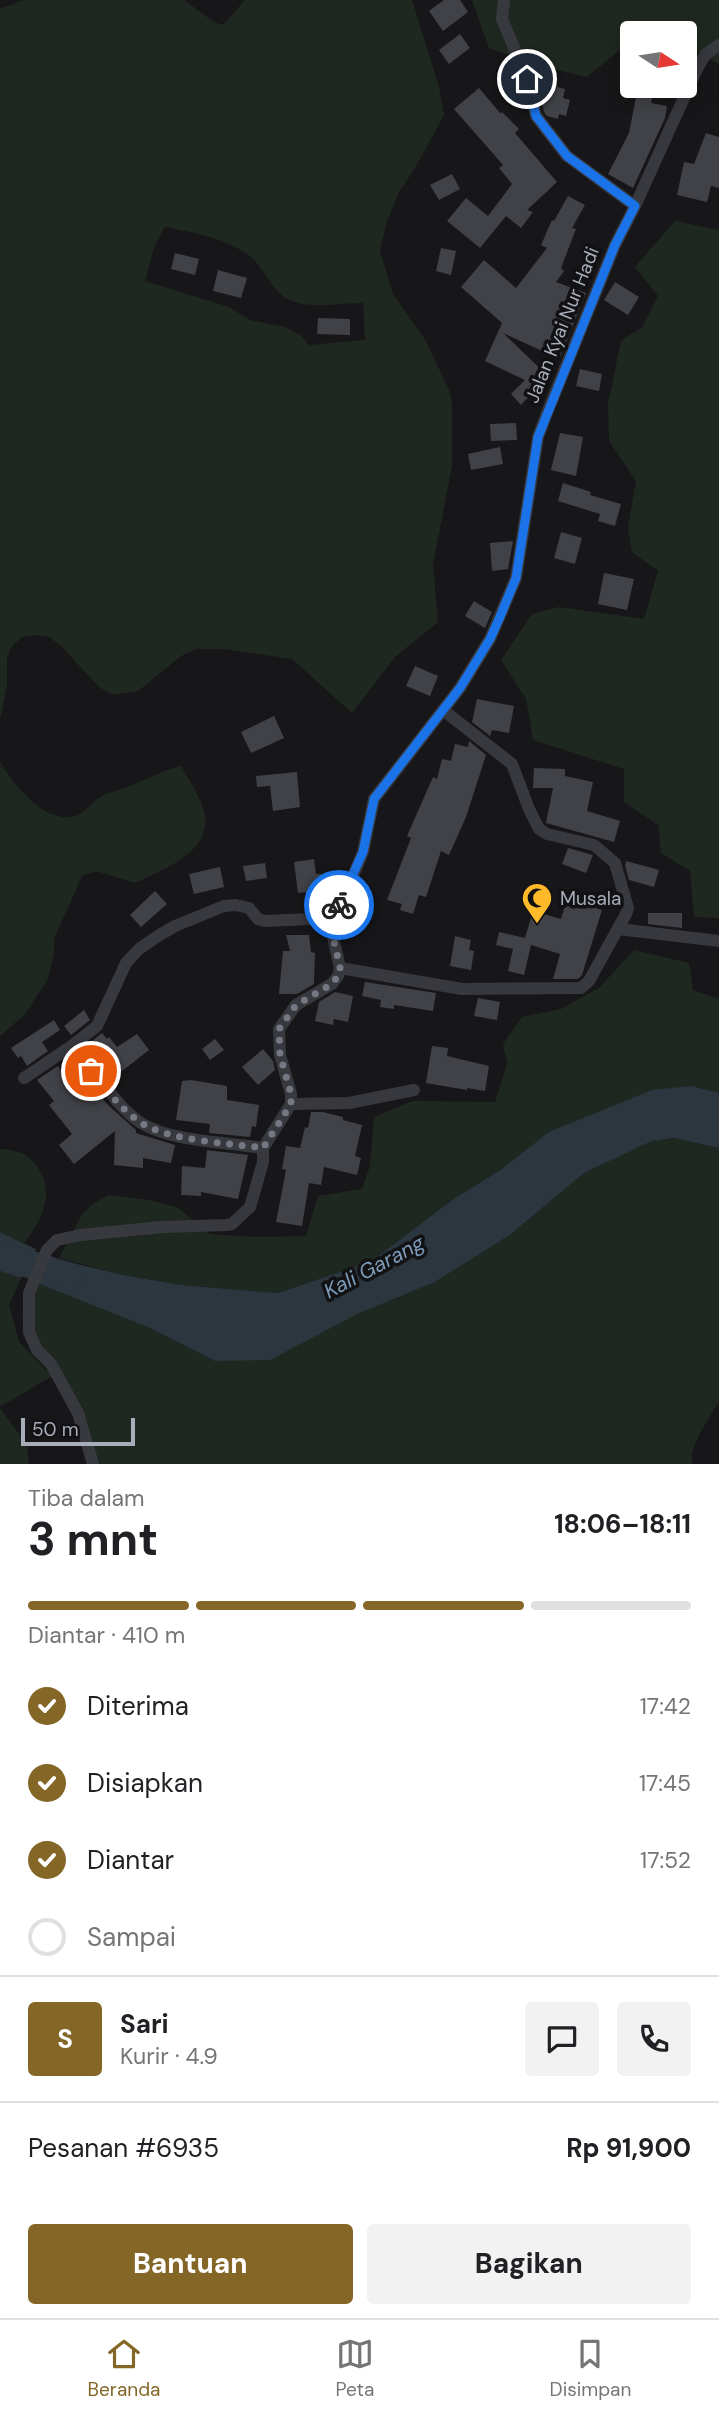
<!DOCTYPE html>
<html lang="id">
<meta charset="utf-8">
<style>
:root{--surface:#fff;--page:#f2f2f2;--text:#202124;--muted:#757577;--line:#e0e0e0;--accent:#846627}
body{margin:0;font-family:"DM Sans",sans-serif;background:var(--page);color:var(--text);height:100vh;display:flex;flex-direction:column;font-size:26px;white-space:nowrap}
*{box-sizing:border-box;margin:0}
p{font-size:23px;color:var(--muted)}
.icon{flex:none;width:38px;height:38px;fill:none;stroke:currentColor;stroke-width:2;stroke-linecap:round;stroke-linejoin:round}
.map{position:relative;height:1464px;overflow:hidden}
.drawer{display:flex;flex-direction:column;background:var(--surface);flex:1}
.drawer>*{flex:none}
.needle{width:46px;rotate:102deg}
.fabs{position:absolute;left:620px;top:21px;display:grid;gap:14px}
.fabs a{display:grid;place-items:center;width:77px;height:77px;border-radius:7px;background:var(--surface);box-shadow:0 4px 18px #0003;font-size:35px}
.scale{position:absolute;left:21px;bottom:18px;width:114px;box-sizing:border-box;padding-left:7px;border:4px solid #a8adba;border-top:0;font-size:19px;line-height:24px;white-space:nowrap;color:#a8adba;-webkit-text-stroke:5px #121214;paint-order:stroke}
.pin{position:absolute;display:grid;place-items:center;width:60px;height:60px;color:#fff;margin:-30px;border:4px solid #fff;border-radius:50%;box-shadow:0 2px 7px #0007}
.courier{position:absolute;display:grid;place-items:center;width:70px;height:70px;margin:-35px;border:5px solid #1a73e8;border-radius:50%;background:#fff;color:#222;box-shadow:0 2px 9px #0007}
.summary em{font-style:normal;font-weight:700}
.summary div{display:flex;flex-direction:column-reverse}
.summary{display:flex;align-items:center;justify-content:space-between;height:119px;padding:0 28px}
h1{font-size:46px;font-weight:700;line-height:52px}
.bar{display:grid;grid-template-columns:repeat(4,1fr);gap:10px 7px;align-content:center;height:84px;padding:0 28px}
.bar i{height:9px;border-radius:5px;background:var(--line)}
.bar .selected{background:var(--accent)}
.bar p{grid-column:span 4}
.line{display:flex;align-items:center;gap:18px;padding:0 28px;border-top:2px solid var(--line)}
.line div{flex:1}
.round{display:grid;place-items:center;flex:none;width:74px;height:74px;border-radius:7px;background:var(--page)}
ol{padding:0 28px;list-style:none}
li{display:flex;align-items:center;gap:21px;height:77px}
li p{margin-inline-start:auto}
li .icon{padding:7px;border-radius:50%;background:var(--accent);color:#fff;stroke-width:4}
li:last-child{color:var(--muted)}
li i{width:38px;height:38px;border:4px solid var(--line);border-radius:50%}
.cta{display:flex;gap:14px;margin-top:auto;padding:14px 28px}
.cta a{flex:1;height:80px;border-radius:7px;background:var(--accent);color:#fff;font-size:28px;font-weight:700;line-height:80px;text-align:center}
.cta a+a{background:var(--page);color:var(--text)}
.dock{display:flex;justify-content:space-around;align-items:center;height:98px;border-top:2px solid var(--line);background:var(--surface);font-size:19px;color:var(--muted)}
.dock a{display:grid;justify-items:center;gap:4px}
.dock .selected{color:var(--accent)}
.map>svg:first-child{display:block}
.green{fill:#1f2820;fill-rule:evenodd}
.water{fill:#2c363f}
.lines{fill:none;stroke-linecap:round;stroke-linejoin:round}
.river{stroke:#2c363f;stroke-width:28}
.building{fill:#414247}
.street{stroke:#38393f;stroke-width:12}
.done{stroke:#757882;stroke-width:7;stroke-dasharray:0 12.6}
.route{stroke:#1a73e8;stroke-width:9}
.labels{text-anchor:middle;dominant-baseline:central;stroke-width:7;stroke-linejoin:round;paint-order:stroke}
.street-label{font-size:19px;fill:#a8adba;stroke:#121214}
.poi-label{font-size:19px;fill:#a8adba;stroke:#121214;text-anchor:start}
.water-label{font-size:21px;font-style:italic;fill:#7d9bb8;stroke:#121214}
</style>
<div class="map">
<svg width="719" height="1464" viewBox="0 0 719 1464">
<rect width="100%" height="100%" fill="#171719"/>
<g class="green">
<path d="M24,0h160l30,22 9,3 22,-25h167l27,87 5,28 -29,53 -16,24 -13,32 -6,27 13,43 33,47 23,49 3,13v63l-19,98 5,58 -42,34 -44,57 -60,-54 -68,-10h-28l-15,7 -43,35 -26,4 -13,-8 -38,-41 -12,-9 -13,-2 -14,2 -10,9 -5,12v28l-7,34v-711zM165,227c28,6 58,10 82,27 18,12 24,39 45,47 21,8 49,2 71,2l2,37 -56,5 -9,-10 -15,-8 -35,-7 -21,-13 -84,-26 9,-34z"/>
<path d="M472,0h247v64l-35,-19v-12h-52v7l-45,37 -50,-12 -48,-17z"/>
<path d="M675,221l43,9 1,-2v690l-25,-1 -4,-46 -29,-18 -3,-28 -34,-23v-33l-91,-29 -7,-41 -25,-39 31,-46 27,-7 85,12 14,-48 -26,-19 -4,-24 8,-47 -27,-40 -1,-38 13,-62 21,-14 16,-31 -23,-29z"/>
<path d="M0,761c12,23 48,67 78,54 10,-5 17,-16 26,-20 9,-4 18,-5 26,-9 17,-7 33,-16 51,-20 7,12 22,35 24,49 6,38 -44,55 -70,68l-39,-12 -14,5 -28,63v14l-6,26 -23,35 -25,22z"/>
<path d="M634,950l55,13 4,27 26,9v94l-27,-7 -190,83 -50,31 -80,61 -94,32 -97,-8 -58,-10 -64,-17 23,-44 11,-10 15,-9 40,5 29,7 33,27 44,3 52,-1 12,-40 44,-7 8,-23 4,-49 39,-16 82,1 12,-38 -4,-20 19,-27 39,-8 38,-21z"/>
<path d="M673,1138l46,10v253c-10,19 -29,41 -27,63h-594l-13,-48 -58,-82 -5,-18 15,-33 113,45 65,33 140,-46 80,-33 76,-48 73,-61 68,-32z"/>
<path d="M0,1149c17,1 28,4 38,19 18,26 3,53 -14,75l-24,-11z"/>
<path d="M0,1271l21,7 -12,27 10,37 33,34 -52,31z"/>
<path d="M0,1408l27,37 2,19h-29z"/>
</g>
<g class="water">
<path d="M692,1086l27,7v55l-45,-10 -22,3 -68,32 -73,61 -76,48 -80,33 -85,45 -55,1 -65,-33 -113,-45 11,-26 75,18 58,10 97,8 94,-32 80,-61 50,-31 47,-37 103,-42z"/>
<path d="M0,1232l36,17 -15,29 -21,-7z"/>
</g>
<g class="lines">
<path class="river" d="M0,1255l71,22"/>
</g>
<g class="building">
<path d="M444,0h16l8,12 -25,19 -14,-20z"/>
<path d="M460,34l10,14 -21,16 -10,-14z"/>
<path d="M547,84l18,5 -2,9 7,2 -4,16 -7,-2 -1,5 -11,-3 -3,-4 -2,-8z"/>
<path d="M631,86h24l-4,17 16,3 -2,12 -32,70 -25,-14 21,-41 7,-36 -7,-1z"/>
<path d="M479,88l22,26 1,-2 17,17 -4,4 42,49 -30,28 6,2 -12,16 -15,-12 -26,32 -33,-27 19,-23 22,18 24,-32 -13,-16 4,-3 -49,-56z"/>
<path d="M706,133l13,4v51l-8,-2 -4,16 -30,-7 7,-33 10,2z"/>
<path d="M452,174l8,15 -21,11 -9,-15z"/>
<path d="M568,196l17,9 -13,23 4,1 -15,39 3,3 -8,11 30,11 -26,64h-5l-52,-24 45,43 -27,29 -10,-11 14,-14 -40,-19 17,-38 -41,-36 23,-27 32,28 31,-40 -6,-3 11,-25 2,1z"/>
<path d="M441,248l15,3 -5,24 -15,-4z"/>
<path d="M175,253l24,6 -4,16 -24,-6z"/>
<path d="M218,270l29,8 -6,20 -28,-7z"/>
<path d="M615,282l24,15 -11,18 -24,-15z"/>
<path d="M318,318l32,1v16l-33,-1z"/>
<path d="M580,369l22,5 -3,17 -23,-5z"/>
<path d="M516,423l1,17 -26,1 -1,-17z"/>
<path d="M560,433l23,4 -7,39 -25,-6z"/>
<path d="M500,447l3,17 -32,6 -3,-16z"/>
<path d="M563,483l28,9 -1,3 31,9 -6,22 -17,-5 2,-7 -42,-13z"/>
<path d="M561,532l21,6 -7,26 -21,-6z"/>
<path d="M513,541l-5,28 -16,2 -2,-28z"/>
<path d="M604,573l30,6 -7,31 -29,-6z"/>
<path d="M474,601l18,11 -7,16 -20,-12z"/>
<path d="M415,666l23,10 -8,20 -24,-10z"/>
<path d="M477,699l37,7 -5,27 -17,-3 -2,6 -18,-14z"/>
<path d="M274,716l10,22 -33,15 -10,-21z"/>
<path d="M469,741l17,14 -20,62 -17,38 -8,-4 -15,46 -7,-2 -6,19 -13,-4 2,-6 -15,-4 24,-62 -4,-2 26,-59 4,2 5,-20 9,2 4,-17 13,3z"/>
<path d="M534,768l31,1v7l28,6 -6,29 33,10 -6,21 -68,-19 7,-35h-20z"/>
<path d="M297,772l3,35 -27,4 -3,-25 -13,1 -1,-11z"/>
<path d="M568,848l25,7 -7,18 -24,-9z"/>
<path d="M314,859l2,15h6l1,17 -25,2 -4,-31z"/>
<path d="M626,861l33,9 -5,17 -25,-7 -4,-15z"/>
<path d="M265,863l2,15 -21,3 -3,-15z"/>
<path d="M220,867l4,20 -30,7 -5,-20z"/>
<path d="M155,891l12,13 -26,23 -11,-12z"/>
<path d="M567,899l35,11 -20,65 -4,4h-25l7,-25 -29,-9 -7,30 -16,-4 5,-22 -17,-4 3,-13 26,6 8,-27 28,8z"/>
<path d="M648,913h34v15l-34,-4z"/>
<path d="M286,935h23l2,17 4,1 -1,31 -17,10h-18l4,-43h7z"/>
<path d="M455,936l16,4 -2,10 5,1 -3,19 -21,-4z"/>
<path d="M365,982l71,11 -3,18 -39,-6v4l-14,-2 1,-7 -19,-4z"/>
<path d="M335,992l18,4 -5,26 -14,-3 -1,6 -18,-4 4,-19z"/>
<path d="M478,998l22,4 -3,18 -23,-4z"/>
<path d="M84,1010l6,10 -19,15 -7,-9z"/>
<path d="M54,1020l6,10 -18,12 6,9 -21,15 -6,-10 -3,2 -7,-10z"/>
<path d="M102,1033l5,6 2,-2 8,10 20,-13 12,16 -27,21 -12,-14 -8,6 -15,-18z"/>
<path d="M215,1039l9,11 -14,10 -8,-11z"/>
<path d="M432,1046l16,2 -1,8 42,10 -4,25 -18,-3v2l-41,-7z"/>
<path d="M263,1049l10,12 2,9 -17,15 -16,-18z"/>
<path d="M58,1066l4,6 9,-6 23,26 2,-1 12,14 28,25v3l39,12 -4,18 -28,-5v10l-29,-3 1,-34 -41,33 -15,-19 13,-11 -23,-29 5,-4 -17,-21z"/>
<path d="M191,1080l36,6v14l32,5 -3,22 -4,-1 -2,11 -41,-4 1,-9 -34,-4 6,-39z"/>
<path d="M311,1112h12l20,5v3l19,5 -7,31 6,2 -4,17 -33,-8 -3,18 -12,-2 -7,43 -26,-4 10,-52 -4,-1 4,-23 14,2 5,-21 3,1z"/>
<path d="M207,1150l41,5 -10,44 -37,-7v4l-20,-1 1,-29 23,2z"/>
</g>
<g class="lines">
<g class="street">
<path d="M504,0l-2,19 25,60 9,37 31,40 68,50"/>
<path d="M618,929l101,12"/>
<path d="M340,968l122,21 119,-1 8,-7 37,-67 2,-6 -13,-45 -21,-18 -47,-11 -8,-5 -10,-20 -17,-45 -69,-54"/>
<path d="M24,1078l49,-33"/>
<path d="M291,1104l58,-1 65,-13"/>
<path d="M263,1148c-36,-6 -91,-6 -122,-25 -15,-10 -27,-25 -38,-39 -11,-12 -22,-24 -30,-39l24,-19 29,-63 13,-14 19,-13 17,-10 49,-20 12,-1 13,3 9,11 7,2 68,-3"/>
<path d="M93,1464l-15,-51 -27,-49 -14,-14 -8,-18v-39l18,-43 10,-10 24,-5 81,-8 65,-2 5,-1 18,-17 13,-45v-14l28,-44v-10l-11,-39 -1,-26 17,-24 36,-21 6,-8 2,-8 -7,-31v-19l15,-30 15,-36 11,-53 86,-111 30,-49 26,-61 22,-141 9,-24 68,-168 20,-39 62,-137 8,-14 14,-10"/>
</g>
</g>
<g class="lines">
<path class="done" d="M91,1071c15,18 30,38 49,51 27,19 90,21 123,26l28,-44v-10l-11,-39 -1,-26 17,-24 36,-21 6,-8 2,-8 -7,-31v-19l6,-13"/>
<path class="route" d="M339,905l24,-53 11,-53 86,-111 30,-49 9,-20 17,-41 22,-141 77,-192 20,-39 -68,-50 -31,-40 -9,-37"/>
</g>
<defs>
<g id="mosque-pin" transform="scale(1.575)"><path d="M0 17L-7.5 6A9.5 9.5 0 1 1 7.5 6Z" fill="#ffba2a" stroke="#121214"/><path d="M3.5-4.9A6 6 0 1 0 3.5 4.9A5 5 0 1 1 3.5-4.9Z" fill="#111"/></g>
</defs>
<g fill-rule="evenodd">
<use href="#mosque-pin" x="537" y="898"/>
</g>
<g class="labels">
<g class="street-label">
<text transform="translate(562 325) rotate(-68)">Jalan Kyai Nur Hadi</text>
</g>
<g class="poi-label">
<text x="560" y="898">Musala</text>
</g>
<g class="water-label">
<text transform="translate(374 1267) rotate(-28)">Kali Garang</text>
</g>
</g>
</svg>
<div class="fabs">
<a><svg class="needle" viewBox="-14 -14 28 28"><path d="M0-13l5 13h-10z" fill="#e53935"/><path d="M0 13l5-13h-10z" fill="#757577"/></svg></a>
</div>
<div class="scale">50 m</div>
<div class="pin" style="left:91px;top:1071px;background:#ea580c"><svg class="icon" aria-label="bag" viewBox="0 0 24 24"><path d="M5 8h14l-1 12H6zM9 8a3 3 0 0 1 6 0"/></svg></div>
<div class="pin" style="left:527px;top:79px;background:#1f2937"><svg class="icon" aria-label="home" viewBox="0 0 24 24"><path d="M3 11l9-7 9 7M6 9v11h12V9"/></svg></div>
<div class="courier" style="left:339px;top:905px"><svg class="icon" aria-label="bike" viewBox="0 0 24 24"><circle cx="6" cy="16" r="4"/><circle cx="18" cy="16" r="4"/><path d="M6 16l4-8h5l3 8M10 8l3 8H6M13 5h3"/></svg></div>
</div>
<section class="drawer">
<div class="summary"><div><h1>3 mnt</h1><p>Tiba dalam</p></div><em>18:06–18:11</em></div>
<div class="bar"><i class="selected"></i><i class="selected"></i><i class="selected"></i><i></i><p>Diantar · 410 m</p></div>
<ol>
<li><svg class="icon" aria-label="check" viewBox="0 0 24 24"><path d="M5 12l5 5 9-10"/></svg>Diterima<p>17:42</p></li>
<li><svg class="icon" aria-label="check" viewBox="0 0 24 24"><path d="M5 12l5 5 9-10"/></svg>Disiapkan<p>17:45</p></li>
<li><svg class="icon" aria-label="check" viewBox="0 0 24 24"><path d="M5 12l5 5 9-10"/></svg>Diantar<p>17:52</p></li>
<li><i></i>Sampai</li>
</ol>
<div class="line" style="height:126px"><b class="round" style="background:var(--accent);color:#fff">S</b><div><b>Sari</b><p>Kurir · 4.9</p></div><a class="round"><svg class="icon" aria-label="chat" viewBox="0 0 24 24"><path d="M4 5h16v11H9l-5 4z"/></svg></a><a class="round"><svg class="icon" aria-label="phone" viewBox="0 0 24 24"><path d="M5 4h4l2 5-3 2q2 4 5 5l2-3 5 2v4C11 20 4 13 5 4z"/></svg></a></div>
<div class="line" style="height:91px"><div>Pesanan #6935</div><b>Rp 91,900</b></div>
<div class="cta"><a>Bantuan</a><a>Bagikan</a></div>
</section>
<nav class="dock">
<a class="selected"><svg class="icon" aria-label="home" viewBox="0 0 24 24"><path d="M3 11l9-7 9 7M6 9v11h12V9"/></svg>Beranda</a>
<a><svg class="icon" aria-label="map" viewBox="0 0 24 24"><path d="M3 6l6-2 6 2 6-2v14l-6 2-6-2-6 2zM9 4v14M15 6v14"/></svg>Peta</a>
<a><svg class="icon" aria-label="saved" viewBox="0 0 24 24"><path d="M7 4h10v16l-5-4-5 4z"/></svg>Disimpan</a>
</nav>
